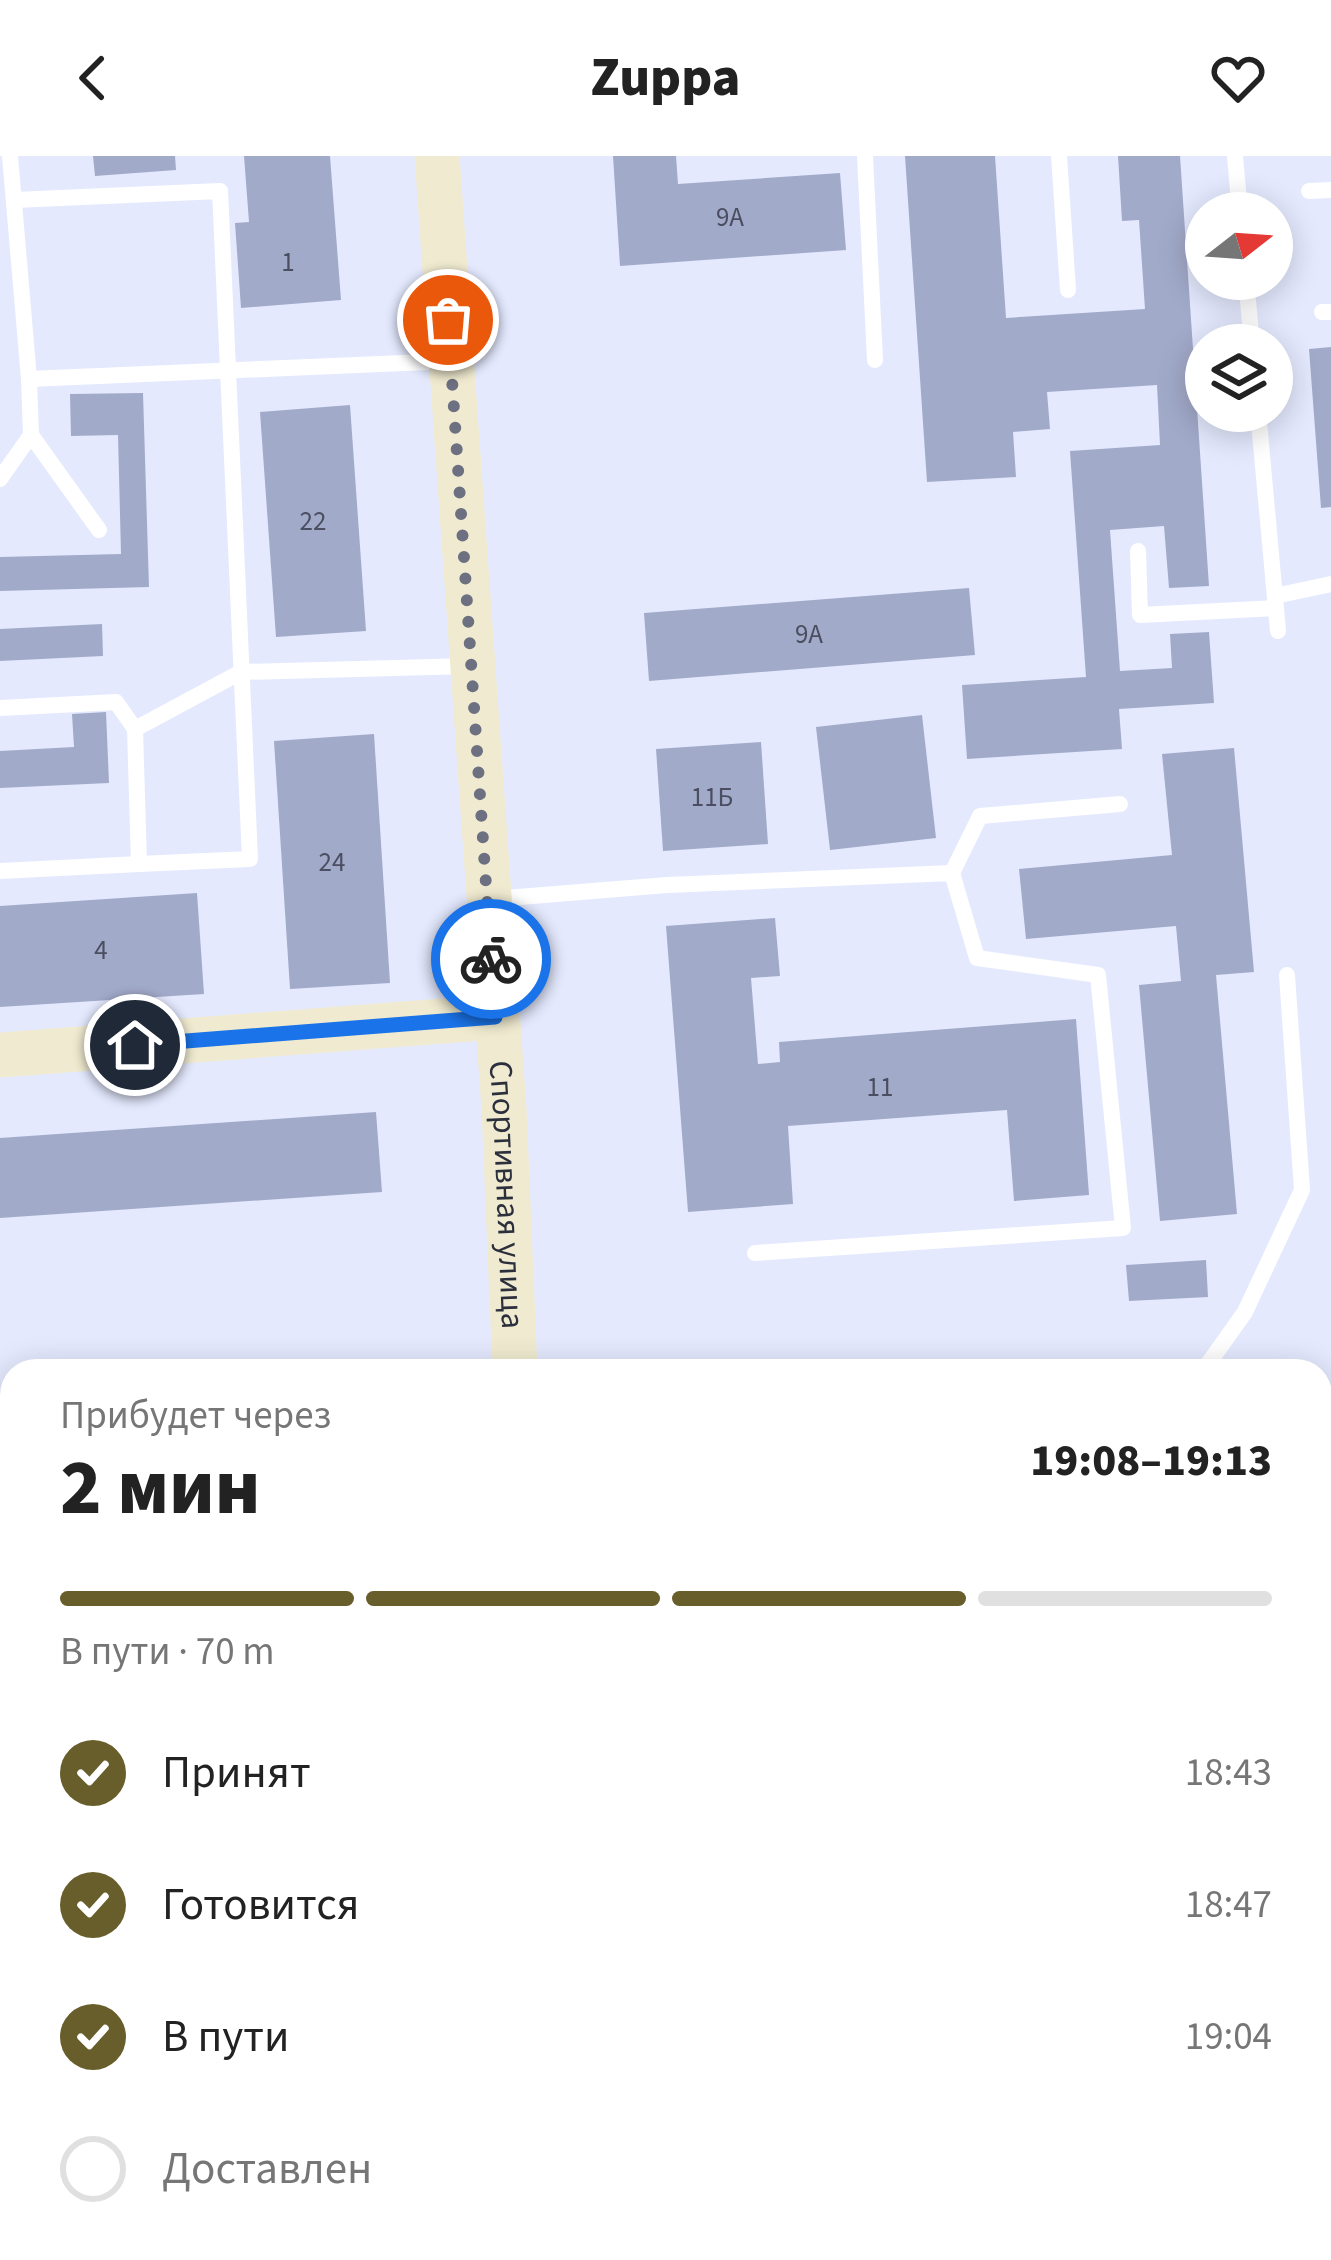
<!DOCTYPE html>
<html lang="ru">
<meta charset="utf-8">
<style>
:root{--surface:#fff;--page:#f2f2f2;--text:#222;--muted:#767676;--line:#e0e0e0;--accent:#675e2b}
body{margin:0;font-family:"Source Sans 3",sans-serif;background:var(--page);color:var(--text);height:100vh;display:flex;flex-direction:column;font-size:45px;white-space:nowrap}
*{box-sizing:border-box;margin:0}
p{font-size:39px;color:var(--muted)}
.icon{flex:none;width:66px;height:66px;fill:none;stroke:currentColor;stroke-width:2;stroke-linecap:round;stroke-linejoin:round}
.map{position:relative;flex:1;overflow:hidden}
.side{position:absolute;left:0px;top:1203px;width:1332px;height:903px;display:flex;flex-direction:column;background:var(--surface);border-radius:36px 36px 0 0;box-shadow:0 6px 30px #0003}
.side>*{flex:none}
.needle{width:78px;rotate:73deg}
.controls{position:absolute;left:1185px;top:36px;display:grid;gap:24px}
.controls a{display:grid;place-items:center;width:108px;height:108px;border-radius:50%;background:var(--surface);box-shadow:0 6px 30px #0003;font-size:60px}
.pin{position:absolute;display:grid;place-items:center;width:102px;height:102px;color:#fff;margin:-51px;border:6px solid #fff;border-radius:50%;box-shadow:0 3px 12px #0007}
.courier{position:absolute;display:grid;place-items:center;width:120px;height:120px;margin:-60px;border:9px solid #1a73e8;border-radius:50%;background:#fff;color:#222;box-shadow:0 3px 15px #0007}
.head em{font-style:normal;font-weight:800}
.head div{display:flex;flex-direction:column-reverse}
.head{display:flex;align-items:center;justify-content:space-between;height:204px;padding:0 60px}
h1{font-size:78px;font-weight:800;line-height:90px}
.bar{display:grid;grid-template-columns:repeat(4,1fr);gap:18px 12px;align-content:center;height:144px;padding:0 60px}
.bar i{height:15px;border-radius:9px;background:var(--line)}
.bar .on{background:var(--accent)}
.bar p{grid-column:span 4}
ol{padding:0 60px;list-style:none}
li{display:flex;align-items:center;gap:36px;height:132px}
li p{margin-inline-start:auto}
li .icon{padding:12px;border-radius:50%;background:var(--accent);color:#fff;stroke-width:4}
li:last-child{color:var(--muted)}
li i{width:66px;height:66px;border:6px solid var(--line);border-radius:50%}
header{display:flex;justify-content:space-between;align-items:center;height:156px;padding:0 60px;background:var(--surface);font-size:54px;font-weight:800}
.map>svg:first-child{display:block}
.building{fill:#a2aaca}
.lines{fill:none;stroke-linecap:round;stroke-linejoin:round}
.lane{stroke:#fff;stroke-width:16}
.secondary{stroke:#f0ebd0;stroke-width:45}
.done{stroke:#6c7080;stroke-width:12;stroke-dasharray:0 21.6}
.route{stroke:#1a73e8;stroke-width:15}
.labels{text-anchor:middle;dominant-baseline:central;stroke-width:9;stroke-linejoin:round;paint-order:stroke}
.number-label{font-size:27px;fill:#4a4e60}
.street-label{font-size:33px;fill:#2c2f3c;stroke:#fff}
</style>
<header><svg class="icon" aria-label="back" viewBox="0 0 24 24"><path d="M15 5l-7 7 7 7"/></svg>Zuppa<svg class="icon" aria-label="heart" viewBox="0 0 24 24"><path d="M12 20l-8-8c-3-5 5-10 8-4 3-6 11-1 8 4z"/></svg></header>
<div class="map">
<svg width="1331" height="2104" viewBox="0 0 1331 2104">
<rect width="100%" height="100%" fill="#e4e9fe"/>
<g class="building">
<path d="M93,0h82l1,14 -81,6z"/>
<path d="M244,0h86l11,144 -100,8 -6,-85 14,-1z"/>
<path d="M613,0h63l2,28 162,-11 6,77 -226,16z"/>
<path d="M905,0h90l11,162 139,-9 -6,-89 -17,1 -4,-65h62l29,430 -40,2 -5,-62 -54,4 10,141 52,-3 -2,-34 39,-2 5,71 -95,6 3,40 -155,10 -5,-74 124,-8 -16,-226 90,-6 -3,-60 -110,7 3,37 -37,3 3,45 -89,5z"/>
<path d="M1331,191v160l-10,1 -12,-159z"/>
<path d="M143,237l6,194 -149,4v-34l121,-3 -3,-119 -47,1 -1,-42z"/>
<path d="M350,249l16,226 -90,6 -16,-225z"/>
<path d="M969,432l6,67 -326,26 -5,-68z"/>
<path d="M102,468l1,32 -103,5v-32z"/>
<path d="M106,556l3,71 -109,5v-37l74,-4 -2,-33z"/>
<path d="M922,559l14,123 -106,12 -14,-123z"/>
<path d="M374,578l16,249 -100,6 -16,-248z"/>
<path d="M761,586l7,102 -105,7 -7,-102z"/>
<path d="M1234,592l20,224 -38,3 21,239 -77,7 -21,-236 42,-4 -5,-55 -150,13 -7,-70 153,-14 -10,-101z"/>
<path d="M197,737l7,101 -204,13v-101z"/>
<path d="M775,762l5,58 -29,2 7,86 22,-2 -1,-20 297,-23 13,176 -75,6 -7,-91 -219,16 5,78 -105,8 -22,-286z"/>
<path d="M376,956l6,80 -382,26v-80z"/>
<path d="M1206,1104l2,37 -79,4 -3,-36z"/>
<path d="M1320,1526h11v142l-11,1z"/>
<path d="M1331,2013v79l-16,12h-35l-4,-10h44v-80z"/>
<path d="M984,2094h81v10h-80z"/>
</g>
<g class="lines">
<g class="lane">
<path d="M10,0l19,223 421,-18"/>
<path d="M865,0l10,204"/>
<path d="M1059,0l9,134"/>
<path d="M1235,0l5,57"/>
<path d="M1309,35l22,-1"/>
<path d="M14,44l206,-9 30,668 -111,5"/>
<path d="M1246,123l6,66"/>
<path d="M1322,156h9"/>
<path d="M1258,255l20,220"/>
<path d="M31,279l68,95"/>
<path d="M0,323l31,-44 -2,-56"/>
<path d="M1138,395l2,64 136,-7"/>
<path d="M1275,440l56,-12"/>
<path d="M0,552l116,-6 19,27"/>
<path d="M0,715l139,-7 -4,-135 106,-57 229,-6"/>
<path d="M952,717l28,-57 140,-12"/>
<path d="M494,743l173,-14 285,-12 25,85 121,17 25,253 -368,25"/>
<path d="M1203,1215l42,-59 57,-122 -15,-215"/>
<path d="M1320,1493l11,-4"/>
<path d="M753,2094l1,10"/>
</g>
<g class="secondary">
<path id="s1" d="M437,0l67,953 11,262"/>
<path d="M0,899l495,-38"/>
<path d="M1320,1909l11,-1"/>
<path d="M0,2010l12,-1"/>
<path d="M570,2094v10"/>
</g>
</g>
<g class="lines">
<path class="done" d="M448,164l43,639"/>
<path class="route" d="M135,889l360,-28 -4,-58"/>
</g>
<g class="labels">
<g class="number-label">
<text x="730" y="61">9А</text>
<text x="288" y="106">1</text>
<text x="313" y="365">22</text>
<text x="809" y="478">9А</text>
<text x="712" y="641">11Б</text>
<text x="332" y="706">24</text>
<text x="101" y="794">4</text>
<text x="880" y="931">11</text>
</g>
<g class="street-label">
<text stroke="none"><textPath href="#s1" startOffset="1041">Спортивная улица</textPath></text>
</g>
</g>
</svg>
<div class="controls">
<a><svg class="needle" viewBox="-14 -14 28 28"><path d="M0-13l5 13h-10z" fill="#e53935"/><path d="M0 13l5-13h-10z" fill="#767676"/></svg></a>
<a><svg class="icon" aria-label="layers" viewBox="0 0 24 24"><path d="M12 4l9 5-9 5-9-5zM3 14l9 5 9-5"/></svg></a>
</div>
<div class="pin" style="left:448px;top:164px;background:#ea580c"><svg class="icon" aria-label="bag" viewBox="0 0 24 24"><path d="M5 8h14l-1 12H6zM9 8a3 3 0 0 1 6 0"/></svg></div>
<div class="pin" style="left:135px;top:889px;background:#1f2937"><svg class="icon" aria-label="home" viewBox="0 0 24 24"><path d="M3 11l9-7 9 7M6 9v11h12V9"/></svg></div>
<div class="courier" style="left:491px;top:803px"><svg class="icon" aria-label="bike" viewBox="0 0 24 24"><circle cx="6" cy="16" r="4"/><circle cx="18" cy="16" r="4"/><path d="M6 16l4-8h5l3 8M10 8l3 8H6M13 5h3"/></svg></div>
<section class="side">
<div class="head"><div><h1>2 мин</h1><p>Прибудет через</p></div><em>19:08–19:13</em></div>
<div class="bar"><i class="on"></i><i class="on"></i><i class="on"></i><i></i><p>В пути · 70 m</p></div>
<ol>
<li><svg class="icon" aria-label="check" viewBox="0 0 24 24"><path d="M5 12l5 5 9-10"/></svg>Принят<p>18:43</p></li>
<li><svg class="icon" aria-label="check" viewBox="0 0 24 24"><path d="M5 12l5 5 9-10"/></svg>Готовится<p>18:47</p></li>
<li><svg class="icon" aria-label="check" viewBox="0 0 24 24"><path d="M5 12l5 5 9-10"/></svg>В пути<p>19:04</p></li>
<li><i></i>Доставлен</li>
</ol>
</section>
</div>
